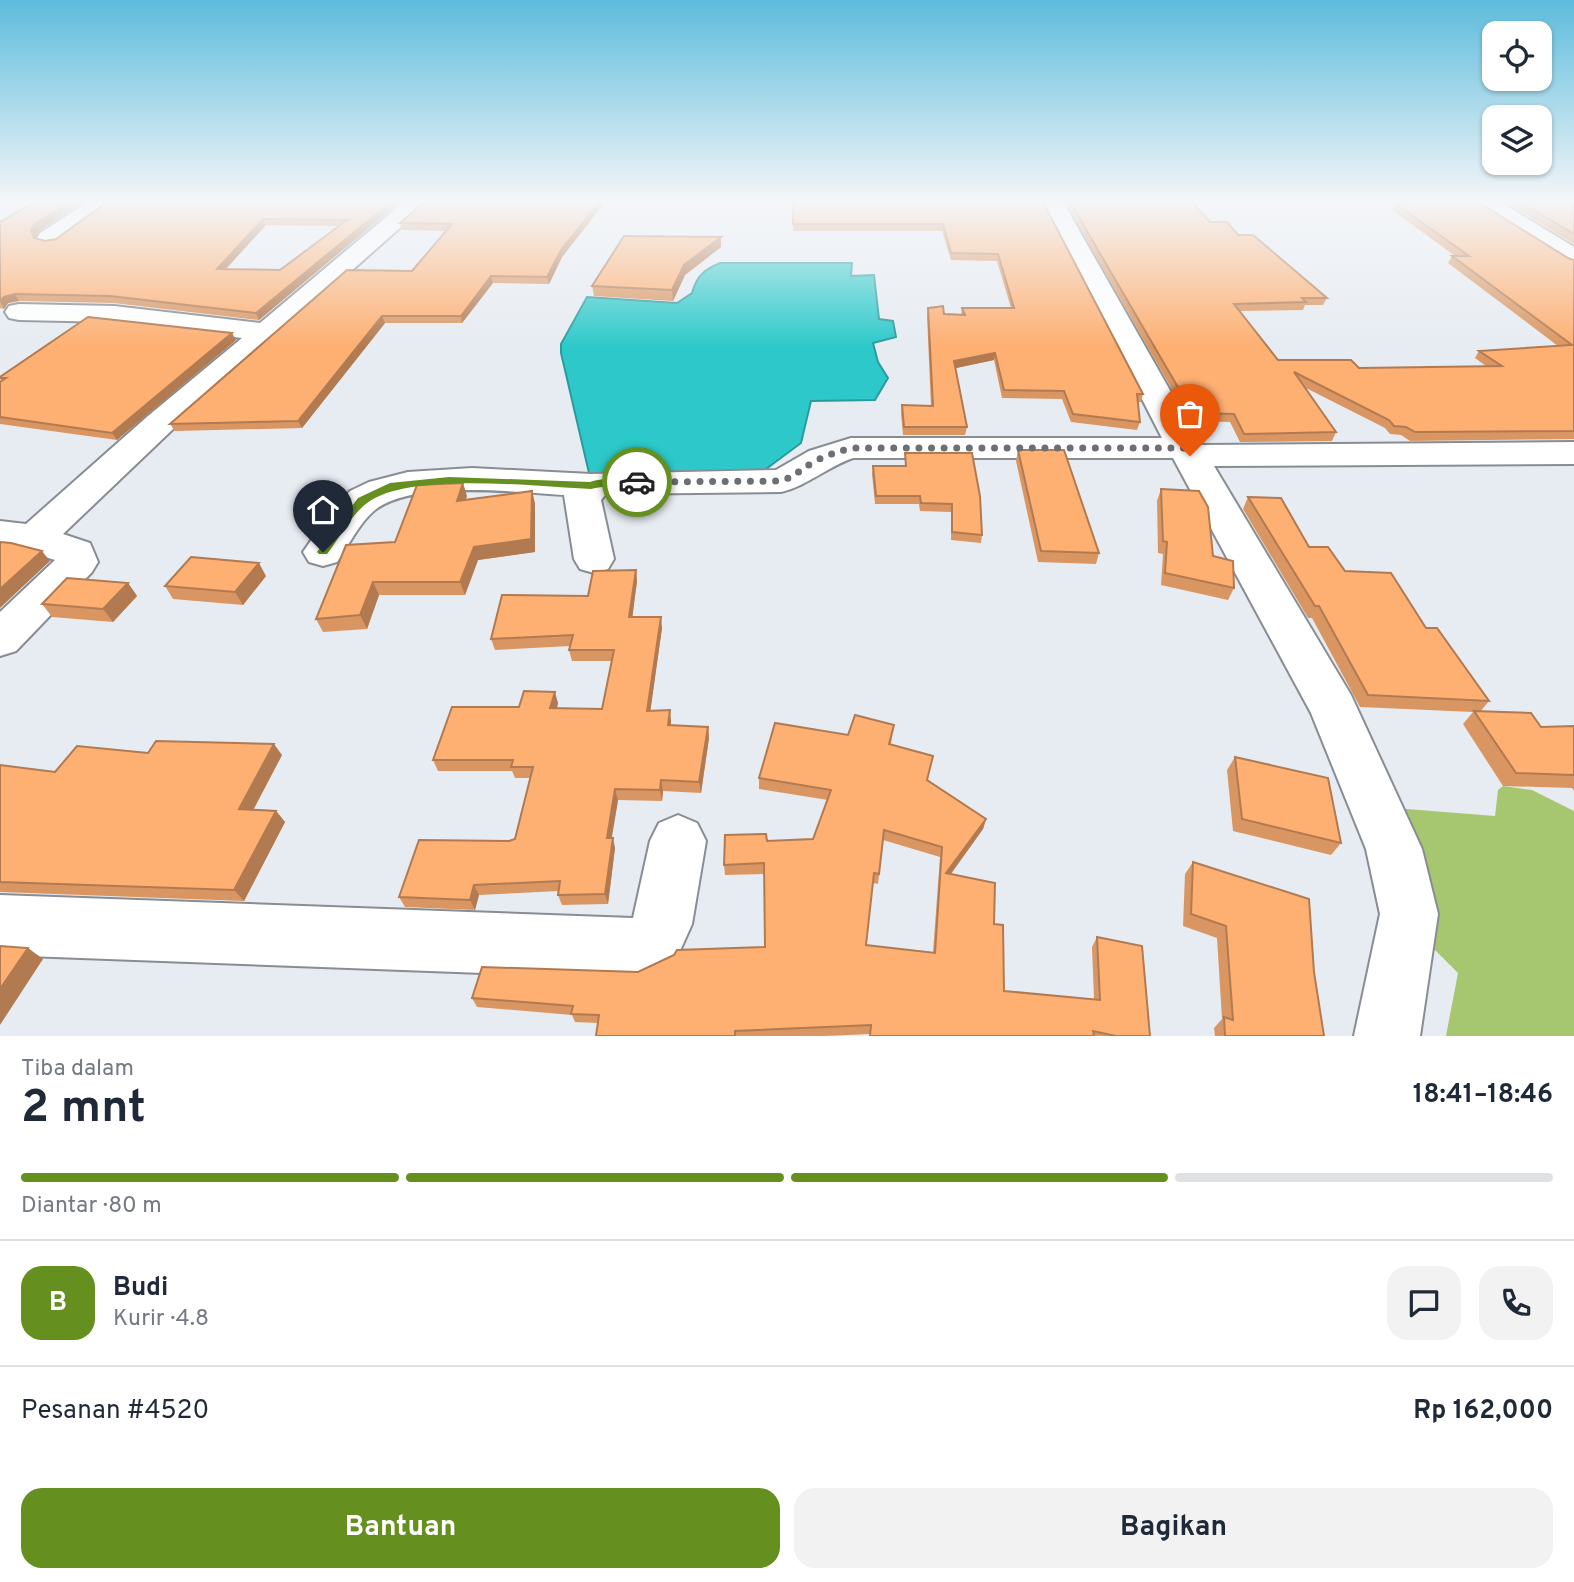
<!DOCTYPE html>
<html lang="id">
<meta charset="utf-8">
<style>
:root{--surface:#fff;--page:#f2f2f3;--text:#1f2937;--muted:#747a83;--line:#e0e1e3;--accent:#658f1f}
body{margin:0;font-family:Overpass,sans-serif;background:var(--page);color:var(--text);height:100vh;display:flex;flex-direction:column;font-size:26px;white-space:nowrap}
*{box-sizing:border-box;margin:0}
p{font-size:23px;color:var(--muted)}
.icon{flex:none;width:38px;height:38px;fill:none;stroke:currentColor;stroke-width:2;stroke-linecap:round;stroke-linejoin:round}
.map{position:relative;height:1036px;overflow:hidden}
.side{display:flex;flex-direction:column;background:var(--surface);flex:1}
.side>*{flex:none}
.tools{position:absolute;left:1482px;top:21px;display:grid;gap:14px}
.tools a{display:grid;place-items:center;width:70px;height:70px;border-radius:14px;background:var(--surface);box-shadow:0 2px 5px #0004;font-size:35px}
.pin{position:absolute;display:grid;place-items:center;width:60px;height:60px;color:#fff;margin:-72px -30px;border-radius:50% 50% 50% 0;rotate:-45deg;box-shadow:0 0 7px #0007}
.pin .icon{rotate:45deg}
.courier{position:absolute;display:grid;place-items:center;width:70px;height:70px;margin:-35px;border:5px solid #658f1f;border-radius:50%;background:#fff;color:#222;box-shadow:0 2px 9px #0007}
.overview em{font-style:normal;font-weight:700}
.overview div{display:flex;flex-direction:column-reverse}
.overview{display:flex;align-items:center;justify-content:space-between;height:119px;padding:0 21px}
h1{font-size:46px;font-weight:700;line-height:52px}
.bar{display:grid;grid-template-columns:repeat(4,1fr);gap:10px 7px;align-content:center;height:84px;padding:0 21px}
.bar i{height:9px;border-radius:5px;background:var(--line)}
.bar .active{background:var(--accent)}
.bar p{grid-column:span 4}
.line{display:flex;align-items:center;gap:18px;padding:0 21px;border-top:2px solid var(--line)}
.line div{flex:1}
.round{display:grid;place-items:center;flex:none;width:74px;height:74px;border-radius:21px;background:var(--page)}
.cta{display:flex;gap:14px;margin-top:auto;padding:14px 21px}
.cta a{flex:1;height:80px;border-radius:21px;background:var(--accent);color:#fff;font-size:28px;font-weight:700;line-height:80px;text-align:center}
.cta a+a{background:var(--page);color:var(--text)}
.map>svg:first-child{display:block}
.green{fill:#a6c76f}
.water{fill:#2dc9ca;stroke:#2c9a9c;stroke-width:2}
.lines{fill:none;stroke-linecap:round;stroke-linejoin:round}
.minor-casing{stroke:#888d93;stroke-width:4}
.minor{fill:#fff;fill-rule:evenodd}
.wall{fill:#da9662;fill-rule:evenodd}
.shaded-wall{fill:#b27a50}
.building{fill:#feaf72;stroke:#b27a50;stroke-width:2;fill-rule:evenodd}
.route{fill:#658f1f}
.done{stroke:#6c6f73;stroke-width:7;stroke-dasharray:0 12.6}
</style>
<div class="map">
<svg width="1574" height="1036" viewBox="0 0 1574 1036">
<rect width="100%" height="100%" fill="#e7ecf2"/>
<path class="green" d="M1503,786l29,4 42,21v225h-128l12,-63 -28,-28 -36,-137 101,8 3,-26z"/>
<path class="water" d="M720,263h132l-1,13 23,-1 5,44 14,2 3,16 -23,6 5,19 10,16 -13,22 -64,1 -10,42 -47,35h-149l-16,-5 -28,-120v-9l26,-47 90,6 15,-10c5,-18 12,-23 28,-30z"/>
<g class="lines">
<g class="minor-casing">
<g id="minor">
<path d="M88,202h26l-56,41 -9,2 -9,-2 -3,-5 3,-5z"/>
<path d="M404,202h25l-257,228 -109,104 27,9 8,19 -6,10 -76,79 -16,5v-44l55,-52 -26,-8 -29,-5v-26l26,3 122,-108 94,-78 -128,-16 -95,-2 -10,-2 -4,-6 4,-6 10,-2 95,2 146,17z"/>
<path d="M1041,202h22l138,243 373,-3v22l-360,2 137,229 71,154 16,65 -18,122h-66l26,-122 -14,-65 -55,-136 -138,-255h-320c-26,9 -46,28 -72,34l-175,2 -5,6 13,59 -6,10 -14,4 -14,-4 -6,-10 -10,-64c-47,-3 -151,-15 -189,15 -16,13 -26,35 -38,52l-14,4 -14,-4 -6,-10 30,-43 17,-18 19,-9 39,-10 64,-4 119,6 185,-4 33,-19 42,-13h311z"/>
<path d="M1473,202h27l74,45v19l-9,-3 -89,-56z"/>
<path d="M678,815l19,8 9,18 -14,83 -17,38 -34,17 -641,-24v-60l633,23 17,-77 9,-18z"/>
</g>
</g>
<use href="#minor" class="minor"/>
</g>
<g class="wall">
<path d="M107,202h293l-141,118 -145,-17 -95,-2 -11,2 -4,6 -4,-1v-86l39,9 -4,6v1l10,3 11,-2zM266,225l73,1 -59,44 -54,-1z"/>
<path d="M424,202h179v3l-41,52 -13,27 -56,-1 -31,40h-77l-83,105 -127,3 -5,-7 242,-153 35,-40 -45,-1 -2,-7z"/>
<path d="M793,202h250l100,192 -2,8h-3l2,20 -3,8 -66,-8 -9,-23 -60,-1 -8,-38 -39,8 12,59 -2,8h-62l-2,-22 1,-8 29,1 -4,-90 1,-8 16,6 17,1 1,-7h49l-14,-47 -46,-1 -9,-29h-149z"/>
<path d="M1065,202h127l18,20 28,13 89,63 -4,7h-18l-2,5 -63,1 38,49 81,8 127,-2 -11,-8 4,-7 79,-5 -110,-83 4,-7h3l-63,-46 3,-7h8l-2,-1h77l90,56 6,2v179l-164,2 -9,-6 -11,-1 -5,-6 -81,-41 32,45 -4,9 -92,1 -10,-20 -40,-1z"/>
<path d="M1505,202h69v42z"/>
<path d="M721,247l-36,28 -12,26 -79,-5 -2,-10z"/>
<path d="M236,340l-119,100 -117,-16v-42l1,-1 -1,-4z"/>
<path d="M1018,450l81,103 -3,11 -58,-2 -22,-101z"/>
<path d="M905,453l77,82 -1,8 -30,-3v-28l-31,-1 -1,-7h-44l-3,-30 1,-8h32z"/>
<path d="M1161,489l52,67 21,32 -6,12 -67,-15 2,-31 -5,-1 -1,-52z"/>
<path d="M532,491l3,13v48l-57,8 -13,35h-86l-12,34 -44,3 -7,-13 79,-77 72,-46 -1,3z"/>
<path d="M1248,497l61,50 36,24 81,57 63,73 -9,11 61,15 33,-1v65l-2,-3 -69,-2 -40,-62 10,-12 -113,-5 -48,-89h-4l-65,-109z"/>
<path d="M636,570l1,11 -5,36 30,11 -12,83 21,10v4l37,2 1,11 -8,55 -38,-2 -1,10 -44,-1 -7,38 4,10 -7,56 -46,1 -4,-10 1,-4 -80,4 -4,15 -70,-3 -6,-10 116,-58 16,-61h-16l-3,-7h-74l-5,-11 86,-53 39,-4 -1,5 45,1 10,-48h-40l-3,-11 1,-4 -75,4 -4,-11 97,-43z"/>
<path d="M266,576l-23,29 -70,-6 -8,-13z"/>
<path d="M128,583l9,13 -24,26 -61,-5 -10,-13z"/>
<path d="M894,725l-3,19 37,36 58,39 -3,10 -32,45 43,50 10,67 90,8 -2,-52 5,-10 53,99h-281l1,-2 -45,2h-229l2,-13 -23,-1 -3,-7 -95,-8 -5,-9 166,-26 127,-25v-73l-40,1 -1,-10 43,-24 46,-2 15,-39 -69,-11v-11l89,-43zM883,840l57,17 -7,95 -67,-7 7,-62 5,1z"/>
<path d="M148,753l134,2 -29,55 23,1 9,11 -41,79 -244,-9v-127l55,7z"/>
<path d="M1235,757l106,86 -10,12 -98,-24 -6,-61z"/>
<path d="M1193,862l121,110 10,64h-109l-1,-8 8,-9 -5,-81 -34,-12 2,-52z"/>
</g>
<g class="shaded-wall">
<path d="M70,202h13l-44,29 -4,6 3,7 -7,-14 4,-6z"/>
<path d="M391,202h9l-141,118 -3,-7z"/>
<path d="M599,202h4v3l-41,52 -13,27 -2,-7 14,-27z"/>
<path d="M263,219l3,6 -46,50 -3,-6z"/>
<path d="M721,237v10l-36,28 -12,26 -1,-11 12,-25z"/>
<path d="M491,276l2,7 -31,40 -1,-7z"/>
<path d="M15,294l4,7 -11,2 -4,6 -4,-8 4,-4z"/>
<path d="M382,316l3,7 -83,105 -4,-7z"/>
<path d="M232,333l4,7 -119,100 -5,-7z"/>
<path d="M995,353l-1,7 -42,9 2,-8z"/>
<path d="M463,483l4,13 -6,17 -4,-12z"/>
<path d="M532,491l3,13v48l-57,8 -13,35 -5,-13 14,-35z"/>
<path d="M42,551l8,10 -50,47v-19z"/>
<path d="M259,563l7,13 -23,29 -8,-13z"/>
<path d="M636,570l1,11 -6,47 -2,-11z"/>
<path d="M373,582l6,13 -12,34 -7,-14z"/>
<path d="M128,583l9,13 -24,26 -10,-13z"/>
<path d="M661,617l1,11 -13,93 -2,-10z"/>
<path d="M555,692l3,11 -4,16 -4,-11z"/>
<path d="M670,710l1,11 -1,15 -2,-11z"/>
<path d="M708,727l1,11 -8,55 -2,-11z"/>
<path d="M274,744l8,11 -34,65 -9,-11z"/>
<path d="M661,780l2,11 -1,10 -2,-11z"/>
<path d="M615,789l3,11 -8,49 -3,-11z"/>
<path d="M276,811l9,11 -41,79 -10,-11z"/>
<path d="M986,819l-3,10 -39,54 2,-10z"/>
<path d="M613,838l2,10 -7,56 -3,-10z"/>
<path d="M474,885l5,10 -4,15 -5,-10z"/>
<path d="M28,948l15,11 -43,66v-36z"/>
</g>
<g class="building">
<path d="M35,202h35l-35,22 -4,6 3,8 11,3 11,-2 51,-37h284l-135,111 -146,-17 -95,-2 -11,3 -4,4v-79zM263,219l84,1 -67,50 -63,-1z"/>
<path d="M424,202h175l-38,48 -14,27 -56,-1 -30,40h-79l-84,105 -128,3 177,-154 65,1 40,-47 -52,-1z"/>
<path d="M793,202h250l100,192h-6l3,28 -67,-8 -9,-23 -60,-1 -9,-37 -41,8 13,66h-63l-2,-22 31,1 -5,-98 15,-2 1,8 21,1 -3,-7h52l-16,-54 -47,-1 -8,-29h-150z"/>
<path d="M1070,202h122l18,20h17l11,13h15l74,63h-25l4,4 -72,2 44,56h73l8,8 143,-2 -23,-15 93,-6 -120,-89h17l-74,-53 83,-1 90,56 6,2v171l-159,1 -9,-5 -12,-1 -5,-6 -95,-48 42,60 -92,2 -10,-20 -41,-1z"/>
<path d="M1520,202h54v32z"/>
<path d="M624,236l97,1 -37,28 -12,25 -80,-4z"/>
<path d="M88,317l144,16 -120,100 -112,-16v-35l6,-4h-6v-1z"/>
<path d="M1018,450h46l35,103 -58,-2z"/>
<path d="M905,453h67l8,43 2,39 -30,-3v-28l-31,-1 -1,-7h-44l-3,-30h33z"/>
<path d="M463,483l-6,18 75,-10 -1,48 -57,8 -14,35h-87l-13,33 -44,4 30,-74 49,-3 22,-57z"/>
<path d="M1161,489l38,2 9,16 5,49 20,5 1,27 -69,-15 2,-31 -4,-1z"/>
<path d="M1248,497l33,1 28,49h19l17,24 46,2 35,55h11l52,73 -121,-6 -49,-89h-4z"/>
<path d="M0,542l11,1 31,8 -42,38z"/>
<path d="M191,557l68,6 -24,29 -70,-6z"/>
<path d="M636,570l-7,47h32l-14,94 23,-1 -2,15 40,2 -9,55 -38,-2 -1,10 -45,-1 -8,49h6l-8,56 -47,1 2,-14 -86,4 -4,15 -71,-3 20,-57 90,1 6,-2 18,-72h-22l2,-7h-80l19,-53h67l5,-16 31,1 -5,16 52,1 12,-59h-45l4,-15 -82,4 11,-44 86,1 5,-25z"/>
<path d="M67,578l61,5 -25,26 -61,-5z"/>
<path d="M1474,711l57,2 10,14 33,-1v49l-58,-2z"/>
<path d="M855,715l39,10 -5,19 44,12 -6,24 59,39 -40,54 49,10 -1,41 9,1 1,66 96,9 -3,-63 45,9 8,90h-34l-23,-5 1,5h-224l1,-11 -136,6v5h-139l3,-21 -28,-1 2,-8 -101,-8 10,-31 156,5 36,-17 3,-5 88,-3 -1,-84 -40,2 1,-30 41,-1 1,7 46,-2 18,-49 -72,-12 16,-55 73,12zM884,830l58,17 -7,106 -69,-8 8,-72 5,1z"/>
<path d="M156,741l118,3 -35,65 37,2 -42,79 -234,-8v-117l55,7 22,-26 71,7z"/>
<path d="M1235,757l93,21 13,65 -99,-24z"/>
<path d="M1193,862l116,37 5,73 10,64h-99l-1,-19 9,3 -7,-94 -35,-12z"/>
<path d="M0,946l28,2 -28,41z"/>
</g>
<linearGradient id="sky" x2="0" y2="1"><stop stop-color="#5dbcdc"/><stop offset="0.58" stop-color="#f4f6f9"/><stop offset="1" stop-color="#f4f6f9" stop-opacity="0"/></linearGradient>
<rect width="1574" height="347" fill="url(#sky)"/>
<path class="route" d="M449,477l141,5c13,-4 41,-7 52,0 -13,9 -35,2 -51,7 -53,-2 -182,-18 -224,14 -16,12 -28,36 -40,51h-8l-2,-2 41,-54 32,-15z"/>
<g class="lines">
<path class="done" d="M637,482l144,-1c13,-4 19,-11 31,-18 12,-7 25,-11 39,-15h334l5,8"/>
</g>
</svg>
<div class="tools">
<a><svg class="icon" aria-label="locate" viewBox="0 0 24 24"><circle cx="12" cy="12" r="6"/><path d="M12 2v4M12 18v4M2 12h4M18 12h4"/></svg></a>
<a><svg class="icon" aria-label="layers" viewBox="0 0 24 24"><path d="M12 4l9 5-9 5-9-5zM3 14l9 5 9-5"/></svg></a>
</div>
<div class="pin" style="left:1190px;top:456px;background:#ea580c"><svg class="icon" aria-label="bag" viewBox="0 0 24 24"><path d="M5 8h14l-1 12H6zM9 8a3 3 0 0 1 6 0"/></svg></div>
<div class="pin" style="left:323px;top:552px;background:#1f2937"><svg class="icon" aria-label="home" viewBox="0 0 24 24"><path d="M3 11l9-7 9 7M6 9v11h12V9"/></svg></div>
<div class="courier" style="left:637px;top:482px"><svg class="icon" aria-label="car" viewBox="0 0 24 24"><path d="M5 17H2v-5l4-1 3-4h7l3 4 3 1v5h-3M9 17h6M6 11h13"/><circle cx="7" cy="17" r="2"/><circle cx="17" cy="17" r="2"/></svg></div>
</div>
<section class="side">
<div class="overview"><div><h1>2 mnt</h1><p>Tiba dalam</p></div><em>18:41–18:46</em></div>
<div class="bar"><i class="active"></i><i class="active"></i><i class="active"></i><i></i><p>Diantar · 80 m</p></div>
<div class="line" style="height:126px"><b class="round" style="background:var(--accent);color:#fff">B</b><div><b>Budi</b><p>Kurir · 4.8</p></div><a class="round"><svg class="icon" aria-label="chat" viewBox="0 0 24 24"><path d="M4 5h16v11H9l-5 4z"/></svg></a><a class="round"><svg class="icon" aria-label="phone" viewBox="0 0 24 24"><path d="M5 4h4l2 5-3 2q2 4 5 5l2-3 5 2v4C11 20 4 13 5 4z"/></svg></a></div>
<div class="line" style="height:91px"><div>Pesanan #4520</div><b>Rp 162,000</b></div>
<div class="cta"><a>Bantuan</a><a>Bagikan</a></div>
</section>
